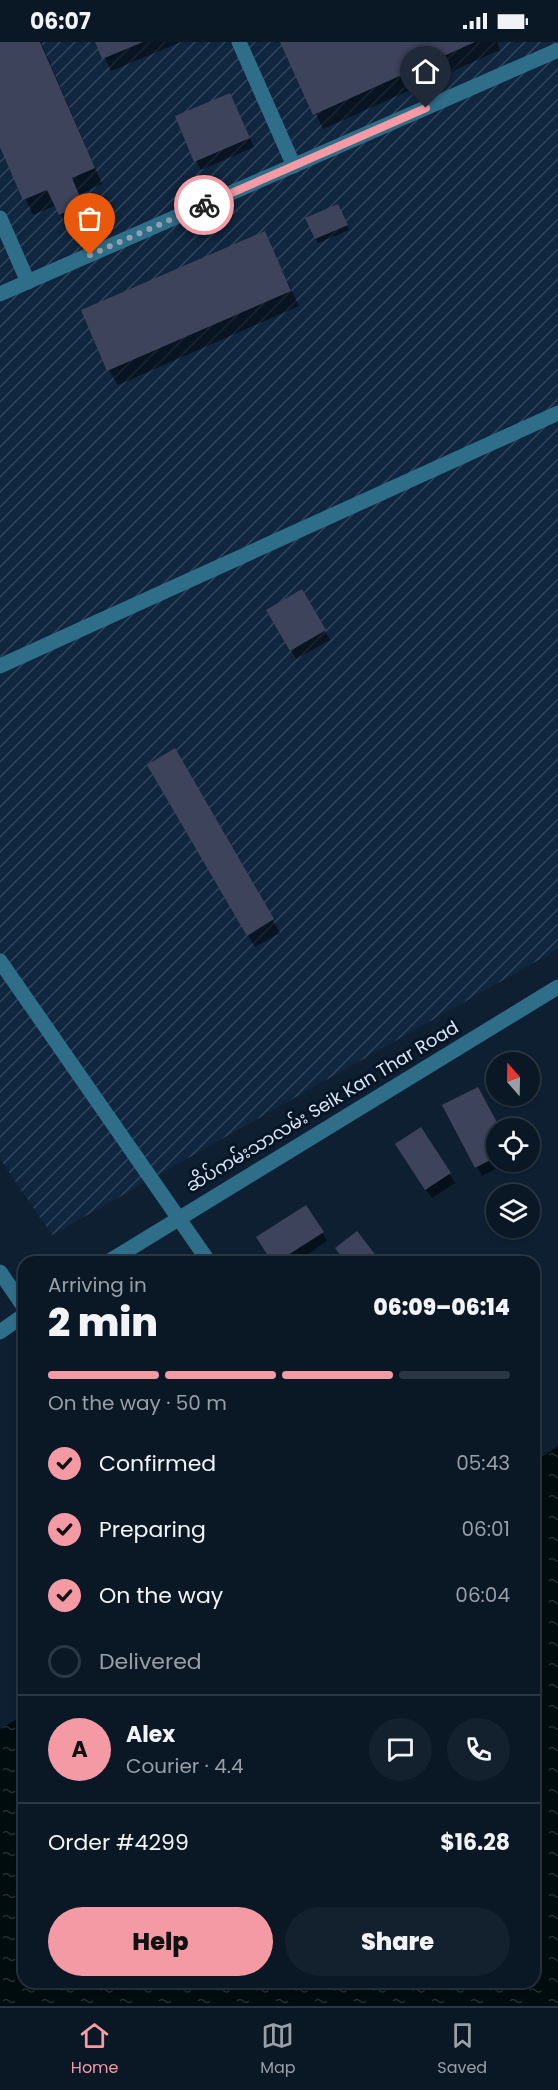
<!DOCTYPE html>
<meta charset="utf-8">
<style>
:root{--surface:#0a1725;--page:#13202d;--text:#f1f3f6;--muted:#999fa7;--line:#2a3642;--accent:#f49aa5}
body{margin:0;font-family:Poppins,"Noto Sans Myanmar",sans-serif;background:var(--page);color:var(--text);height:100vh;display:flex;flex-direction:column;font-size:22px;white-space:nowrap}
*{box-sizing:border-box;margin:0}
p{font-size:20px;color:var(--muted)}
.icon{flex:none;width:33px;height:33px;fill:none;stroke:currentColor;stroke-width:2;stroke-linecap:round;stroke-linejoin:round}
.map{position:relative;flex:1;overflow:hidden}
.details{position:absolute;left:18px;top:1214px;width:522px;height:732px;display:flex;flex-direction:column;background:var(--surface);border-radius:18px;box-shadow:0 2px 4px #0004,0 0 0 2px var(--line)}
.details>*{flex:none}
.needle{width:39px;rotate:340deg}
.buttons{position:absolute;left:486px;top:1010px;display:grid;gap:12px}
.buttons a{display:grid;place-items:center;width:54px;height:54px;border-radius:50%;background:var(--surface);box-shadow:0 2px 4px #0004,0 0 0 2px var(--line);font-size:30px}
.pin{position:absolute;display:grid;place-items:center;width:51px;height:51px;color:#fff;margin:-62px -26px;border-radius:50% 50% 50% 0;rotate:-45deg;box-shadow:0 0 6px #0007}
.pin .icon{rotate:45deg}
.courier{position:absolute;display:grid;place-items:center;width:60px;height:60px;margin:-30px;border:4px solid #f49aa5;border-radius:50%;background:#fff;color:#222;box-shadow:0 2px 8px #0007}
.head em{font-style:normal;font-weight:800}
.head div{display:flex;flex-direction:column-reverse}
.head{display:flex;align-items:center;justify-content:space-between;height:102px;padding:0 30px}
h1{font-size:39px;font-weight:800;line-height:45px}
.bar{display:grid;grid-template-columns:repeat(4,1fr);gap:9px 6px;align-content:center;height:72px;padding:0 30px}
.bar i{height:8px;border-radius:4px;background:var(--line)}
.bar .active{background:var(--accent)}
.bar p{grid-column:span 4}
.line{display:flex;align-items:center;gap:15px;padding:0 30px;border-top:2px solid var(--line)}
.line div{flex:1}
.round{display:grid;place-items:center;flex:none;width:63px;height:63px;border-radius:32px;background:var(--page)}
ol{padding:0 30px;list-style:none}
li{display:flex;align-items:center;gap:18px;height:66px}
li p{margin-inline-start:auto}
li .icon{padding:6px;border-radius:50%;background:var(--accent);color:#111;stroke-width:4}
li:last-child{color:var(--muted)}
li i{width:33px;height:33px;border:3px solid var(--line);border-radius:50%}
.cta{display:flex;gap:12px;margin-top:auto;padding:12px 30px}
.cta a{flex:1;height:69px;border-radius:36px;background:var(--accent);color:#111;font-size:24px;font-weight:800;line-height:69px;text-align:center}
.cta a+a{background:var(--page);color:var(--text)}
.status{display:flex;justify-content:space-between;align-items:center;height:42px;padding:0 30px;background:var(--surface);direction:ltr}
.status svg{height:16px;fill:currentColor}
.tabs{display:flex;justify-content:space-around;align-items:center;height:84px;border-top:2px solid var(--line);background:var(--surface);font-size:16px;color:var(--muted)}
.tabs a{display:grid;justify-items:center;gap:3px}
.tabs .active{color:var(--accent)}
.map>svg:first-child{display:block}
.industrial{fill:url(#industrial-furrows)}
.water{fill:url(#water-ripples)}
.shadow{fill:#0007}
.building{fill:#3e435c}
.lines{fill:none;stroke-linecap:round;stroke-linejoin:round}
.minor{stroke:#2e6e88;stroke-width:15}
.done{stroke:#92a0ae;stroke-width:6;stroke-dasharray:0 10.8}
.route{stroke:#f49aa5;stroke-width:8}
.labels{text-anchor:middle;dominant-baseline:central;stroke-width:6;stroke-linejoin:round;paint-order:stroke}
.street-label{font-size:18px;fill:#d9e5f2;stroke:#051527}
</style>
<div class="status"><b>06:07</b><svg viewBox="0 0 49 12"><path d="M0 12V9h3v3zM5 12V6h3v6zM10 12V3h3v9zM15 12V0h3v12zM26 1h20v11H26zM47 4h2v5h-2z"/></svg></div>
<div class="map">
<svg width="558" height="1964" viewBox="0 0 558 1964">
<defs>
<pattern id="industrial-furrows" width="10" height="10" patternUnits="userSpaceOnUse" patternTransform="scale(1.5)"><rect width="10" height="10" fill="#10263e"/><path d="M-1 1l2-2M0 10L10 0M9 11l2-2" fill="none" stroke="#32455a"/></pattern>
<pattern id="water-ripples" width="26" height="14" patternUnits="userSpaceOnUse" patternTransform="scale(1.5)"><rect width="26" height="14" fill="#010c0e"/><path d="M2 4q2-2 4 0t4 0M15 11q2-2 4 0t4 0" fill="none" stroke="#252f32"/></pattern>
</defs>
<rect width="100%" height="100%" fill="#0d1f31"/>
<path class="industrial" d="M0,0h558v907l-506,286 -52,-76z"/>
<path class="water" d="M558,1404v560h-558v-277l24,-14v267h510v-520z"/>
<g class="shadow">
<path d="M0,0h41l61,142 -22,10 11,26 -22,10 -13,-25 -23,10 -33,-72z"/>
<path d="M97,0h84l-70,29z"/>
<path d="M282,0h215l3,8 -177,79z"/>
<path d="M230,53l24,52 -53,23 -5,-9z"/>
<path d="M340,168l9,20 -31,13 -11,-25z"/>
<path d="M264,191l35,73 -181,79 -9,-15z"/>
<path d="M301,549l29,49 -34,19 -28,-48z"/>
<path d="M174,708l106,183 -25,14 -106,-182z"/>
<path d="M444,1064l55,22h-3v33h14l-28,15z"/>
<path d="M421,1087l34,54 -23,15 -30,-45z"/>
<path d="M322,1190l5,9 -31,21h-23z"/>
</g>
<g class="building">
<path d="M0,0h40l55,126 -23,10 11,26 -24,11 -12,-25 -24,10 -23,-53z"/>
<path d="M95,0h48l-41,17z"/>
<path d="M280,0h195l-162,73z"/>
<path d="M230,51l20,45 -56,24 -19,-46z"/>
<path d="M338,162l10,21 -33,14 -10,-21z"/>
<path d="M265,189l26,60 -184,80 -26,-61z"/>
<path d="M302,547l24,41 -36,21 -24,-41z"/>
<path d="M175,706l99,171 -27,17 -100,-171z"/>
<path d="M478,1045l22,41h-4v29l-21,11 -33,-63z"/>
<path d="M421,1085l30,46 -26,17 -30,-46z"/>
<path d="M306,1163l18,27 -47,30h-5l-16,-25z"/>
<path d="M357,1189l24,31h-35l-11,-14z"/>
</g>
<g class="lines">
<g class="minor">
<path d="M239,0l55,124"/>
<path d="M0,176l28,64"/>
<path d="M0,252l558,-244"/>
<path d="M0,624l558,-253"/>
<path d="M0,919l209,301"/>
<path d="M108,1220l450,-275"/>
<path d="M0,1230l24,35"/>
<path d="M0,1290l24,-17"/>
</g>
</g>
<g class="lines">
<path class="done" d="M90,213l114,-50"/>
<path class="route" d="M204,163l222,-97"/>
</g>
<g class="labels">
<g class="street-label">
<text transform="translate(322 1064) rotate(-31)">ဆိပ်ကမ်းသာလမ်း Seik Kan Thar Road</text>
</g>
</g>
</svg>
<div class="buttons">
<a><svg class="needle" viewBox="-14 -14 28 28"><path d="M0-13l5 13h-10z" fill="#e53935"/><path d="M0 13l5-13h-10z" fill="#999fa7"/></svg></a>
<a><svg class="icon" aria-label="locate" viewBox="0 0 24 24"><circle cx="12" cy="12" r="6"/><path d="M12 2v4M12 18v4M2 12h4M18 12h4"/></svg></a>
<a><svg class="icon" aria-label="layers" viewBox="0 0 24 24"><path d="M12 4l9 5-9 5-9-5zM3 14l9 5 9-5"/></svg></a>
</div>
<div class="pin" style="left:90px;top:213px;background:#ea580c"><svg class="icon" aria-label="bag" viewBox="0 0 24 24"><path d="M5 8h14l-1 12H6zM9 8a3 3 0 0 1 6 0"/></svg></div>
<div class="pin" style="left:426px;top:66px;background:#1f2937"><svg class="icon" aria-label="home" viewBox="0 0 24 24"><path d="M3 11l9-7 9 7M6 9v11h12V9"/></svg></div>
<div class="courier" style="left:204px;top:163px"><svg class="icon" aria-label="bike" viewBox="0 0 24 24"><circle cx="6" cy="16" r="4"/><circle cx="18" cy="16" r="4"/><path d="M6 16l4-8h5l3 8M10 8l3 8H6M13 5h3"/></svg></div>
<section class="details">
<div class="head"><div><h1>2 min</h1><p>Arriving in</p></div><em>06:09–06:14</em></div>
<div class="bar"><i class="active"></i><i class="active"></i><i class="active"></i><i></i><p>On the way · 50 m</p></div>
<ol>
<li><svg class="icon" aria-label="check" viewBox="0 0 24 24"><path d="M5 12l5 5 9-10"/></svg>Confirmed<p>05:43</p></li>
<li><svg class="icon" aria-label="check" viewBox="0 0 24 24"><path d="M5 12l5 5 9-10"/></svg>Preparing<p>06:01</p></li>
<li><svg class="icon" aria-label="check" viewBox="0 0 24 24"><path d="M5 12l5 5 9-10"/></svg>On the way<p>06:04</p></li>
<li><i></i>Delivered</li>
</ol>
<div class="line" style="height:108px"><b class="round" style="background:var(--accent);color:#111">A</b><div><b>Alex</b><p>Courier · 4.4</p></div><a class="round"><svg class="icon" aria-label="chat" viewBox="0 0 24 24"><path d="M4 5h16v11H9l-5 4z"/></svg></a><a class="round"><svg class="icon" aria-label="phone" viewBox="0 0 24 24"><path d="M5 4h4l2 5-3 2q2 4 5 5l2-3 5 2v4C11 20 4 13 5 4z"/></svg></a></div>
<div class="line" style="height:78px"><div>Order #4299</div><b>$16.28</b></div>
<div class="cta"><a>Help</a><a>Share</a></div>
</section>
</div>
<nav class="tabs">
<a class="active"><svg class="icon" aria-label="home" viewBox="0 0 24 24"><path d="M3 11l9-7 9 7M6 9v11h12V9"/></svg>Home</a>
<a><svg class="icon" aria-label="map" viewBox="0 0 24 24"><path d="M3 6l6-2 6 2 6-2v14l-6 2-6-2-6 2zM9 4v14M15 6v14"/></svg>Map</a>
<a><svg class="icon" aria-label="saved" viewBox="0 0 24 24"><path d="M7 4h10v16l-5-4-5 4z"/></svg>Saved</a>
</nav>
